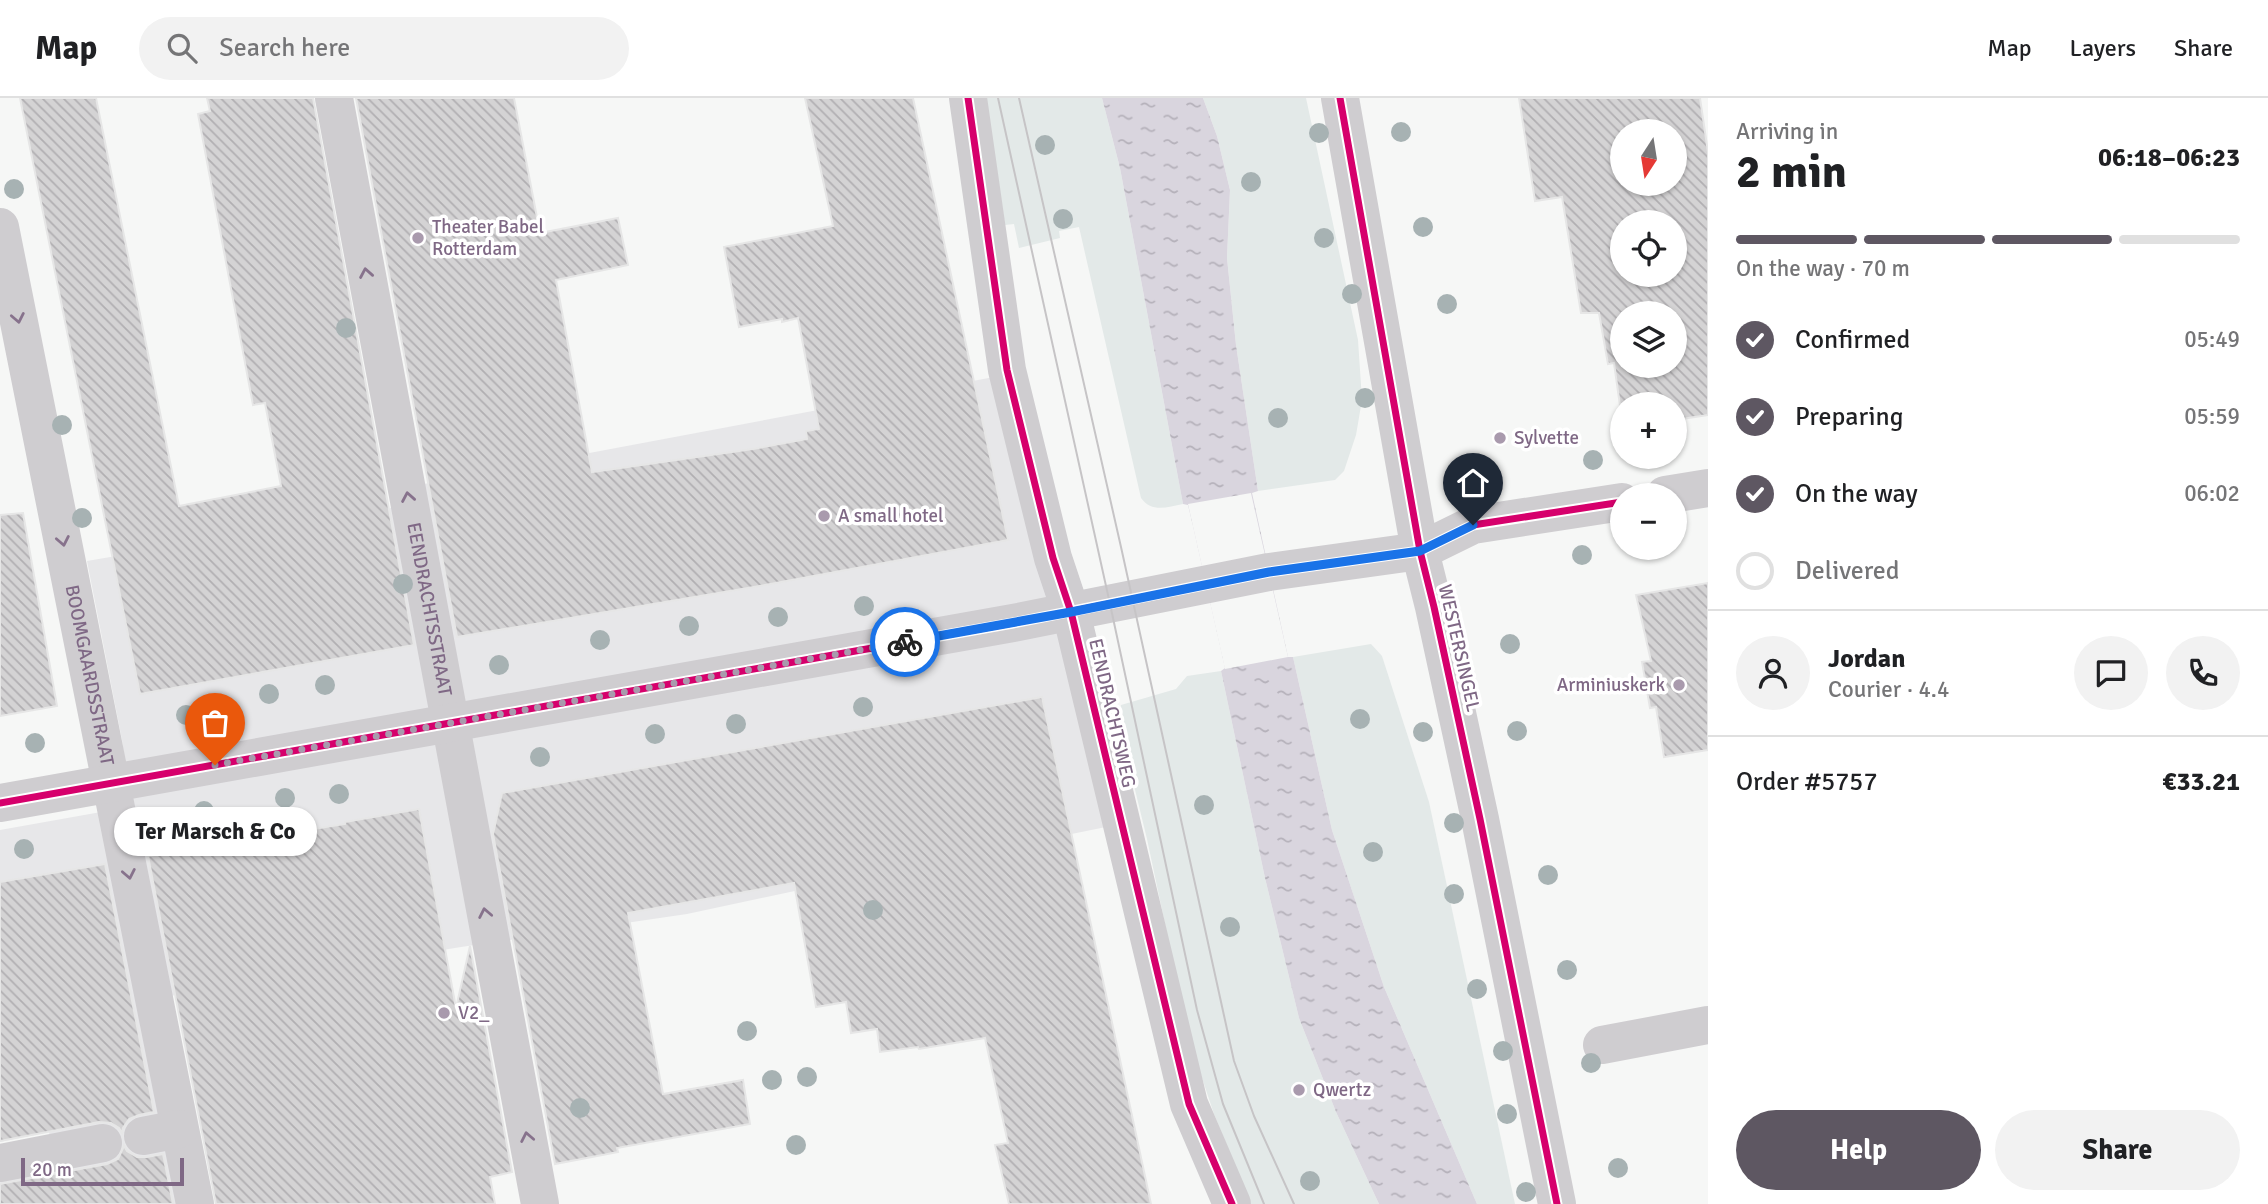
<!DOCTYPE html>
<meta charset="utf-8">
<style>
:root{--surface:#fff;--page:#f2f2f2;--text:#202124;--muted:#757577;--line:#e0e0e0;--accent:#5e5762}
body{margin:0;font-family:Signika,sans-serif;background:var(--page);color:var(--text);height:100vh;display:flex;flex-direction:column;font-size:26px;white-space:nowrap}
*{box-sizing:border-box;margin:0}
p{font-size:23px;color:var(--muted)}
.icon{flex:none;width:38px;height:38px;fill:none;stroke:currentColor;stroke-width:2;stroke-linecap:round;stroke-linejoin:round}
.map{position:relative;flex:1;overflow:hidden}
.sheet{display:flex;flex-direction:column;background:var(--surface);width:560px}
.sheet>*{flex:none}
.needle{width:46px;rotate:192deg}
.tools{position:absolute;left:1610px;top:21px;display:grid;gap:14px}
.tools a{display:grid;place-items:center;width:77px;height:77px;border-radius:50%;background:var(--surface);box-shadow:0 2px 5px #0004;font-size:35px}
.scale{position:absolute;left:21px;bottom:18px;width:163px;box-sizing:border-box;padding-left:7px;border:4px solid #7f6885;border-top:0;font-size:19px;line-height:24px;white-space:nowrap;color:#7f6885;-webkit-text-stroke:5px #fff;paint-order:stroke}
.pin{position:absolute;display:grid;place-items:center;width:60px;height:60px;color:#fff;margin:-72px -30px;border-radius:50% 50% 50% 0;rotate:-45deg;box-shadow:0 0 7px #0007}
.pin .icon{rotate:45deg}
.courier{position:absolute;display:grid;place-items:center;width:70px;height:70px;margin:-35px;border:5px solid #1a73e8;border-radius:50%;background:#fff;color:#222;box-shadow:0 2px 9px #0007}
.bubble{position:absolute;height:49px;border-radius:24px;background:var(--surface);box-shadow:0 2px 5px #0004;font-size:23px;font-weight:800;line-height:49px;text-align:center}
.overview em{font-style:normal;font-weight:800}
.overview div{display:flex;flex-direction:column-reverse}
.overview{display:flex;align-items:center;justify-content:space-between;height:119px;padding:0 28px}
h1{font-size:46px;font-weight:800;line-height:52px}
.bar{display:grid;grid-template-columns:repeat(4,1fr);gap:10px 7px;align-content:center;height:84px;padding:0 28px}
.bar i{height:9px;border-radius:5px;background:var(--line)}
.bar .current{background:var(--accent)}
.bar p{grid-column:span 4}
.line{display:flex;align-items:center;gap:18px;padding:0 28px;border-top:2px solid var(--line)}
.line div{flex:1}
.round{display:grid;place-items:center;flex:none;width:74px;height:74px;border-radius:37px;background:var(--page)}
ol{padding:0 28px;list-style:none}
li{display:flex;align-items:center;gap:21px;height:77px}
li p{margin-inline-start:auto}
li .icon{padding:7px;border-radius:50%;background:var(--accent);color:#fff;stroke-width:4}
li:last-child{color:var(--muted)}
li i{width:38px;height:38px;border:4px solid var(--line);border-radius:50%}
.action{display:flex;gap:14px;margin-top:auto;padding:14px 28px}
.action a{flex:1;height:80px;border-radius:42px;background:var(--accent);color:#fff;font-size:28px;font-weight:800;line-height:80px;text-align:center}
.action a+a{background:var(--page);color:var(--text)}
header{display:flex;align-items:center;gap:42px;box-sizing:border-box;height:98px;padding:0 35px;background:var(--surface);border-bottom:2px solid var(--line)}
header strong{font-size:33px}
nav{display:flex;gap:38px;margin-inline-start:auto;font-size:24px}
.search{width:490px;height:63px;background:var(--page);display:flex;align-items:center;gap:18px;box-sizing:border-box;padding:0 24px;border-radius:38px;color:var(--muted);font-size:26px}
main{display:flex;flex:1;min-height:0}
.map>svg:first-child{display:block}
.built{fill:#e7e7e9}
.grass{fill:#e3e9e8}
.water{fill:url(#water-ripples)}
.pier{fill:#f6f7f6}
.building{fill:url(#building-back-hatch);stroke:#e6e6e6;stroke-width:2;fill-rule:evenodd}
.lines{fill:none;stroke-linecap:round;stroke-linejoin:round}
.minor{stroke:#cfcdd0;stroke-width:38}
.tram{stroke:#c6c4c6;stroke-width:2}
.cycleway-casing{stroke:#fff;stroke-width:11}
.cycleway{stroke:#d6006c;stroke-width:7}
.tree{fill:#a7b2b3}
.oneway{stroke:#87728c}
.done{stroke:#a99aad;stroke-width:7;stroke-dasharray:0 12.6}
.route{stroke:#1a73e8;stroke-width:9}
.poi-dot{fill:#a99aad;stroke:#fff;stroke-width:2.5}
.labels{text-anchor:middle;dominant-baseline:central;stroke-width:7;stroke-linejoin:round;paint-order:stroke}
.poi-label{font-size:19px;fill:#7f6885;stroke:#fff;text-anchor:start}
.street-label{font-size:19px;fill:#7f6885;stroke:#fff}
</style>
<header>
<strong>Map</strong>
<div class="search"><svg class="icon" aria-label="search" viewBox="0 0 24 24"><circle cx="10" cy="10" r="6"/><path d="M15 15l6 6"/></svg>Search here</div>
<nav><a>Map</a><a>Layers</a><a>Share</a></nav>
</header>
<main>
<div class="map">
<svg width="1708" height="1106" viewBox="0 0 1708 1106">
<defs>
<pattern id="water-ripples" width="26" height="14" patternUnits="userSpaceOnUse" patternTransform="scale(1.75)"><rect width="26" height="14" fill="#d9d5de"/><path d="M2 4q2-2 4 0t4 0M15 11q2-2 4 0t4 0" fill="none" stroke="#b5b1ba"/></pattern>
<pattern id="building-back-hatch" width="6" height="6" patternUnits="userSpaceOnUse" patternTransform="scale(1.75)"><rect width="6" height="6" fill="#d4d3d4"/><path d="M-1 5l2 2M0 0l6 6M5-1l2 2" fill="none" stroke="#b1afb2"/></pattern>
</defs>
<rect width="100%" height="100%" fill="#f6f7f6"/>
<path class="built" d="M994,279l112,450 -213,43 -206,44 -226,33 -284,47 -37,15 38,195h-178v-27l54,-7 -5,-38 -49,10v-312l101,-18 29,-9 -8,-63 -35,-179 302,-52 35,-25z"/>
<g class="grass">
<path d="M986,0h116l18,70 63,336c-16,3 -31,9 -42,-6l-62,-271 -20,4 1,7 -41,10 -5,-24 -9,1z"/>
<path d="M1203,0h103l52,242 4,60 -6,35 -12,36 -9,9 -77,11 -22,-146 -9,-87 3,-68 -13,-54z"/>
<path d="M1371,546l11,12 47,146 86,402h-38l-93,-217 -52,-157 -39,-173z"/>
<path d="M1221,573l44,207 34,140 37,94 43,92h-128l-37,-90 -24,-72 -43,-203 -29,-119 3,-15 55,-16 11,-13z"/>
</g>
<path class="water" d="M1102,0h101l14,38 13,54 -3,68 9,87 22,146 -6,2 36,164h5l39,173 52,157 93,217h-98l-43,-92 -37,-94 -34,-140 -44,-207 4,-3 -32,-142 -5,-21 -5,-1 -63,-336z"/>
<path class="pier" d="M1251,395l37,164 -63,12 -37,-165z"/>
<g class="building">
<path d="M20,0h76l83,408 102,-20 -16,-83 -12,2 -55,-291 12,-3 -3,-13h106l101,547 -274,49z"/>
<path d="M356,0h158l26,135 78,-15 10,47 -72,15 36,192 161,-23 54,-10 -1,-8 13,-2 -21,-111 -16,4v-3l-43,8 -15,-80 109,-21 -28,-128h108l95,442 -243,45 -308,52z"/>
<path d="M1519,0h181l8,54v263l-33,5v-16h-53v16l-8,-57 -6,1 -9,-51h-18l-19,-116 -27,4zM1622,33h53v53h-53zM1622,124h53v53h-53zM1622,215h53v53h-53z"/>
<path d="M23,415l34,193 -57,10v-201z"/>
<path d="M1708,485v167l-44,7 -8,-50 -6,1 -8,-46 9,-1 -15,-66z"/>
<path d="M1042,599l109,507h-142l-14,-59 13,-2 -23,-105 -66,11 -1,-2 -38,5 -3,-23 -26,4 -5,-31 -30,5 -22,-124 -166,30 35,181 80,-14 7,44 -133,24 1,4 -63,12 -62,-330 9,-41z"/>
<path d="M419,711l37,199 14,-62 42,226 -22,5 5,27h-279l-68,-348 197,-32v-2z"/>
<path d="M105,766l49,248 -15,3 -10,4 -6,9 -1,5 -3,-5 -8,-5 -12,-1 -99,19v-259z"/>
<path d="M124,1048l3,5 10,6h10l16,-3 10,50h-173v-20l107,-20 11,-5z"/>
</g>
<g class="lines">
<g class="minor">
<path id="s1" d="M334,0l206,1106"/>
<path d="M968,0l39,272 46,188 18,54 118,492 43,100"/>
<path d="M1340,0l80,453 14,56 46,212 77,385"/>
<path id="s2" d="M0,129l195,977"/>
<path d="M1665,397l43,-7"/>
<path d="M0,705l1013,-180 256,-51 151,-21 53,-26 149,-23"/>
<path d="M1602,947l106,-20"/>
<path d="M143,1038l36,-7"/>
<path d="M0,1065l103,-20"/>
</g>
<g class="tram">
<path d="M998,0l112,506 87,406 26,94 41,100"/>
<path d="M1019,0l102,449 113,514 20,55 40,88"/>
</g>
<g class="cycleway-casing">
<g id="cycleway">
<path d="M968,0l39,272 46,188 18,54 118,492 43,100"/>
<path d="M1340,0l80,453 14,56 46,212 77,385"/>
<path d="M0,705l1013,-180 256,-51 151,-21 53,-26 149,-23"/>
</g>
</g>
<use href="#cycleway" class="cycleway"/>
</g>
<g class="tree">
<circle cx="1401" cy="34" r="10"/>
<circle cx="1319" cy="35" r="10"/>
<circle cx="1045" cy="47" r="10"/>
<circle cx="1251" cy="84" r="10"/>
<circle cx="14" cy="91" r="10"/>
<circle cx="1063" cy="121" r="10"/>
<circle cx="1423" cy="129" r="10"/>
<circle cx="1324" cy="140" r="10"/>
<circle cx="1352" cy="196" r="10"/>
<circle cx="1447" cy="206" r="10"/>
<circle cx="346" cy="230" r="10"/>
<circle cx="1365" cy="300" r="10"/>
<circle cx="1278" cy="320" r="10"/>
<circle cx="62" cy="327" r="10"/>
<circle cx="1593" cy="362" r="10"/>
<circle cx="82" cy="420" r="10"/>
<circle cx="1582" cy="457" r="10"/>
<circle cx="403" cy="486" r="10"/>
<circle cx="864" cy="508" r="10"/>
<circle cx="778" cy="519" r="10"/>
<circle cx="689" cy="528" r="10"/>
<circle cx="600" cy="542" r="10"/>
<circle cx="1510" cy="546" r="10"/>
<circle cx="499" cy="567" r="10"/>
<circle cx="325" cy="587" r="10"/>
<circle cx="269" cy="596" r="10"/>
<circle cx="863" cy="609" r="10"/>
<circle cx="186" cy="617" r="10"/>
<circle cx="1360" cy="621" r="10"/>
<circle cx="736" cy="626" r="10"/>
<circle cx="1517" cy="633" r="10"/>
<circle cx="1423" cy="634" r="10"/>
<circle cx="655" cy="636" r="10"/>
<circle cx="35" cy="645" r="10"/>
<circle cx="540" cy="659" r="10"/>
<circle cx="339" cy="696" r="10"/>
<circle cx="285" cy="700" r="10"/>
<circle cx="1204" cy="707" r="10"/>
<circle cx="204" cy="713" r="10"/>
<circle cx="1454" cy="725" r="10"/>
<circle cx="24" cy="751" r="10"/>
<circle cx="1373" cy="754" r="10"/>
<circle cx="1548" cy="777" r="10"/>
<circle cx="1454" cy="796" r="10"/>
<circle cx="873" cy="812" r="10"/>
<circle cx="1230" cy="829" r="10"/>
<circle cx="1567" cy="872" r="10"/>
<circle cx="1477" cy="891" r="10"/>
<circle cx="747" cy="933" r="10"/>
<circle cx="1503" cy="953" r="10"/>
<circle cx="1591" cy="965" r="10"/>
<circle cx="807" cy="979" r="10"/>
<circle cx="772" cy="982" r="10"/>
<circle cx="580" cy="1010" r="10"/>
<circle cx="1507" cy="1016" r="10"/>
<circle cx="796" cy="1047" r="10"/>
<circle cx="1618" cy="1070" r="10"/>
<circle cx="1310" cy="1083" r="10"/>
<circle cx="1526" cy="1094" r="10"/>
</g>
<defs><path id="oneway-chevron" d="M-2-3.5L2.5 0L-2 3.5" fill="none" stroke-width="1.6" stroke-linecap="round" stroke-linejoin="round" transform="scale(1.75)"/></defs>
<g class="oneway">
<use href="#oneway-chevron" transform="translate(366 175) rotate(-100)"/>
<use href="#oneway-chevron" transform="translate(18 220) rotate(79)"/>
<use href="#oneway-chevron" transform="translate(408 399) rotate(-100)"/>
<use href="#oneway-chevron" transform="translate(63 443) rotate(79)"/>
<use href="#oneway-chevron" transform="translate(129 776) rotate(79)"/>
<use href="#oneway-chevron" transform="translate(485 815) rotate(-101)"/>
<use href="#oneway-chevron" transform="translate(527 1039) rotate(-101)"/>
</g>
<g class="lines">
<path class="done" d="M215,667l690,-123"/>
<path class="route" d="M905,544l166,-30 198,-40 151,-21 53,-26"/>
</g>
<g class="poi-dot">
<circle cx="418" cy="140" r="7"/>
<circle cx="1500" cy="340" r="7"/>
<circle cx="824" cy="418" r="7"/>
<circle cx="1679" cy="587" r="7"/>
<circle cx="444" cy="915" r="7"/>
<circle cx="1299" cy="992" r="7"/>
</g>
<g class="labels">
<g class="poi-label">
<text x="432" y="129">Theater Babel<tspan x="432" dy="22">Rotterdam</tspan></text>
<text x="1514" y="340">Sylvette</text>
<text x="838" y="418">A small hotel</text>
<text x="1665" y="587" text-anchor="end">Arminiuskerk</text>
<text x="458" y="915">V2_</text>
<text x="1313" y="992">Qwertz</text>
</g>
<g class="street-label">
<text stroke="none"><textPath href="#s1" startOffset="520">EENDRACHTSSTRAAT</textPath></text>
<text transform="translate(1459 550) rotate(77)">WESTERSINGEL</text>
<text stroke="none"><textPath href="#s2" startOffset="457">BOOMGAARDSSTRAAT</textPath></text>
<text transform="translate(1112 615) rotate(77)">EENDRACHTSWEG</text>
</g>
</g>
</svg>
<div class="tools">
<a><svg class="needle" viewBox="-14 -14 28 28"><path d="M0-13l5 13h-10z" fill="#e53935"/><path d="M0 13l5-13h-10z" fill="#757577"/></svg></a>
<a><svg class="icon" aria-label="locate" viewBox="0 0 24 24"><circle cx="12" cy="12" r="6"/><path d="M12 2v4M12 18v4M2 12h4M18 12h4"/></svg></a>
<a><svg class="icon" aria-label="layers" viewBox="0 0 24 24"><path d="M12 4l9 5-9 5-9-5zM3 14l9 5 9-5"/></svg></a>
<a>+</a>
<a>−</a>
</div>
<div class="scale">20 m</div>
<div class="pin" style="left:215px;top:667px;background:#ea580c"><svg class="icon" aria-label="bag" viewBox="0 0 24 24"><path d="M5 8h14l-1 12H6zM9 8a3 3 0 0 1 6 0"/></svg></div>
<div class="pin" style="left:1473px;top:427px;background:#1f2937"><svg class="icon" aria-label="home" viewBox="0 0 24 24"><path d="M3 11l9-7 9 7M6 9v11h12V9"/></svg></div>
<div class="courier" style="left:905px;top:544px"><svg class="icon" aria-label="bike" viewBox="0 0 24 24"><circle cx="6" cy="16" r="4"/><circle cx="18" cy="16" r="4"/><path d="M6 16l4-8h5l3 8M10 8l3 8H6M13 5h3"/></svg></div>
<div class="bubble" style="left:114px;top:709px;width:203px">Ter Marsch &amp; Co</div>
</div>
<section class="sheet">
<div class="overview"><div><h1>2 min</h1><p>Arriving in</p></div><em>06:18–06:23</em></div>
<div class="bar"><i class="current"></i><i class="current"></i><i class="current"></i><i></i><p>On the way · 70 m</p></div>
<ol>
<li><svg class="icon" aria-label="check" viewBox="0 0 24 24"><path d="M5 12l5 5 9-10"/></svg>Confirmed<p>05:49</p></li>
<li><svg class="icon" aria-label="check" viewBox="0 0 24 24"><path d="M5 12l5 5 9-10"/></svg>Preparing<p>05:59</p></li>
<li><svg class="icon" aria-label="check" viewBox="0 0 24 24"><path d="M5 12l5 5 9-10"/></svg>On the way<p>06:02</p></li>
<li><i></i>Delivered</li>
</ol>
<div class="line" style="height:126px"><a class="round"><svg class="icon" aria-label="person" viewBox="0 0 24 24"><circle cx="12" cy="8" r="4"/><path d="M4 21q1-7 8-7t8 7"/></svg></a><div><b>Jordan</b><p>Courier · 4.4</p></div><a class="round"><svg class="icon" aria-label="chat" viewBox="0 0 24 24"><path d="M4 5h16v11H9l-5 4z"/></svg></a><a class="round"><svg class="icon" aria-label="phone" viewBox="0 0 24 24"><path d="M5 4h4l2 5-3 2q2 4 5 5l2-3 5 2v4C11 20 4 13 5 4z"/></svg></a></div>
<div class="line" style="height:91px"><div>Order #5757</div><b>€33.21</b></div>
<div class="action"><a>Help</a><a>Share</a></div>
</section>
</main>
